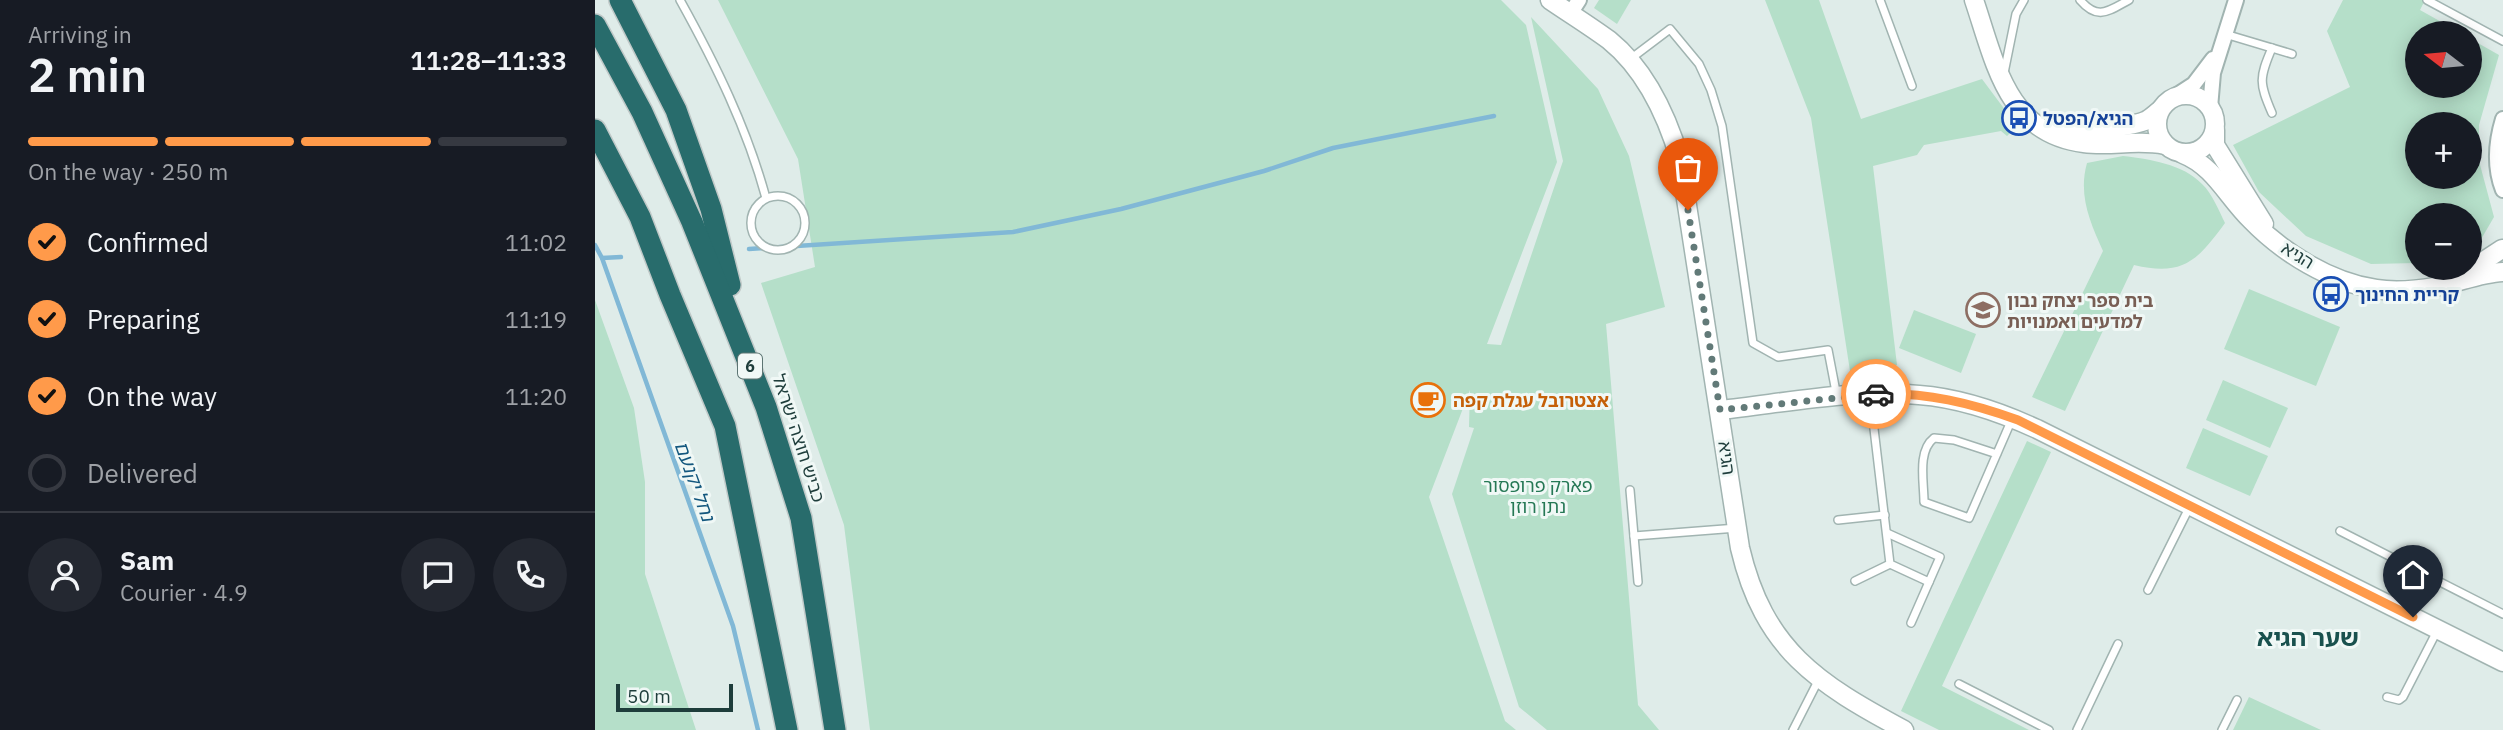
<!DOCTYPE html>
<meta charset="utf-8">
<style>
:root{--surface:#171b24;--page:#242831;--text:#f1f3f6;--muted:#9ea1a6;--line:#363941;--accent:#ff9a4a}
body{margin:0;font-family:"IBM Plex Sans","Noto Sans Hebrew",sans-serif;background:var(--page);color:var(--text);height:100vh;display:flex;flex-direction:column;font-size:26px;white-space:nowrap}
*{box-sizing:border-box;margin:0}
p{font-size:23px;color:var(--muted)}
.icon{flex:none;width:38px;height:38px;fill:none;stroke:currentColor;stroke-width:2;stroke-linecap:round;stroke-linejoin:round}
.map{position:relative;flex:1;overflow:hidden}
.sheet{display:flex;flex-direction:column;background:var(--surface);width:595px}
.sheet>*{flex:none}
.needle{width:46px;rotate:286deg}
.fabs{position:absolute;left:1810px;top:21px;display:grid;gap:14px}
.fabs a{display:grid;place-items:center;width:77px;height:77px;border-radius:50%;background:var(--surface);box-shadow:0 4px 18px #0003;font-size:35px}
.scale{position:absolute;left:21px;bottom:18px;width:117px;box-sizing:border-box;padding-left:7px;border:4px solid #1e3d3b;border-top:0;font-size:19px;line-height:24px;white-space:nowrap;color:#1e3d3b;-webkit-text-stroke:5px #f0f8f6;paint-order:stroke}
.pin{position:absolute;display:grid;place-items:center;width:60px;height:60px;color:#fff;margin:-72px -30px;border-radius:50% 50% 50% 0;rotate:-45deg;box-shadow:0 0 7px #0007}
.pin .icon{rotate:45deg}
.courier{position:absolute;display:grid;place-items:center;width:70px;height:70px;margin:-35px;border:5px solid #ff9a4a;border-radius:50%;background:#fff;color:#222;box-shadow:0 2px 9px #0007}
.headline em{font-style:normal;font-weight:600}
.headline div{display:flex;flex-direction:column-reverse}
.headline{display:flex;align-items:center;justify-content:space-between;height:119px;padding:0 28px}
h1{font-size:46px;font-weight:600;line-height:52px}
.bar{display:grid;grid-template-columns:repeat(4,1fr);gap:10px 7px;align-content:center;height:84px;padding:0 28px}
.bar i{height:9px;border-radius:5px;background:var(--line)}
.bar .current{background:var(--accent)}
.bar p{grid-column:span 4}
.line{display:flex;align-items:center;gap:18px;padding:0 28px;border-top:2px solid var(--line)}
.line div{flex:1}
.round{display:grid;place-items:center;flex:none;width:74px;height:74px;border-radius:37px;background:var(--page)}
ol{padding:0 28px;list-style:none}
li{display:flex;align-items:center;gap:21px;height:77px}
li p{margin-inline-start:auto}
li .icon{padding:7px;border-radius:50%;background:var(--accent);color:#111;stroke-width:4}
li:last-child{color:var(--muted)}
li i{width:38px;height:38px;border:4px solid var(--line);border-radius:50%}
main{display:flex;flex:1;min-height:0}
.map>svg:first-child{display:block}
.green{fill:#b5dfc9;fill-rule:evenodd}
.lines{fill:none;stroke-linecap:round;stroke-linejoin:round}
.stream{stroke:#81b8d6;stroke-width:4.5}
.service-casing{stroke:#a1b4b1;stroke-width:10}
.minor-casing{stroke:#a1b4b1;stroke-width:18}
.tertiary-casing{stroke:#a1b4b1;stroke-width:21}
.motorway-casing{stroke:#c0c9c8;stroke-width:24}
.service{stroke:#fff;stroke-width:7}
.minor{stroke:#fff;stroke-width:14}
.tertiary{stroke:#fff;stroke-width:18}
.motorway{stroke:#286c6c;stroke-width:21}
.done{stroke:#627a78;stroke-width:7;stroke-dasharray:0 12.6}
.route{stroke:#ff9a4a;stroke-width:9}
.labels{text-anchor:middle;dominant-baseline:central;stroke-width:6;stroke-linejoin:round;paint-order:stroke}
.shield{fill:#f0f8f6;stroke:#5d7573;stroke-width:2}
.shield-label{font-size:16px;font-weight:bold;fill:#1e3d3b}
.transit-label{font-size:18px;font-weight:bold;fill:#164399;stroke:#f0f8f6;text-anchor:start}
.street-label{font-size:18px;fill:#1e3d3b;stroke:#f0f8f6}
.education-label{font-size:18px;font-weight:bold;fill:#785e54;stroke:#f0f8f6;text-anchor:start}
.food-label{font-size:18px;font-weight:bold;fill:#c56008;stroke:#f0f8f6;text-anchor:start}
.park-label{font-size:18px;fill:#257855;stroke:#f0f8f6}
.water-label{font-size:19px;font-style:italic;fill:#13577e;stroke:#f0f8f6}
.district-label{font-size:24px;font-weight:bold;fill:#19514e;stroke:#f0f8f6}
</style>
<main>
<section class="sheet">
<div class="headline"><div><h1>2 min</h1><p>Arriving in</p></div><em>11:28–11:33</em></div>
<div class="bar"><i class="current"></i><i class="current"></i><i class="current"></i><i></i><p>On the way · 250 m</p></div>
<ol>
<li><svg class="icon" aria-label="check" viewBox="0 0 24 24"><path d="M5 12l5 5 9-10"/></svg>Confirmed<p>11:02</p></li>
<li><svg class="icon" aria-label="check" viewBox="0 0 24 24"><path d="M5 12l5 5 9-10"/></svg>Preparing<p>11:19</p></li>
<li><svg class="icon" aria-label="check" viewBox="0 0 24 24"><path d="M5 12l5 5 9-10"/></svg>On the way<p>11:20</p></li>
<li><i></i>Delivered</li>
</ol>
<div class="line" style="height:126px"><a class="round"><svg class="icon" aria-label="person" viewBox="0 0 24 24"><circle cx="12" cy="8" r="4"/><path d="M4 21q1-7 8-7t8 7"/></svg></a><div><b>Sam</b><p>Courier · 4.9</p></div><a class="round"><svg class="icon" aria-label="chat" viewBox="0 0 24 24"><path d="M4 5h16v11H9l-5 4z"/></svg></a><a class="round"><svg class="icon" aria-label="phone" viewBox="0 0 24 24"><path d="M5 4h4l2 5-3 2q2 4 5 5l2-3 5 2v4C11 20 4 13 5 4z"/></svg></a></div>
</section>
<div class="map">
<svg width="1908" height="730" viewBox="0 0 1908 730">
<rect width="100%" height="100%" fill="#dfece9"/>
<g class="green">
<path d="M123,0h783l25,25 31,137 -70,182 14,1 62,-184 -32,-144 67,72 31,67 36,151 -59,17 32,381 21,25h-112l-28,-23 -67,-213 22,-66 -5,-1 1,-37 -41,107 76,224 11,9h-646l-26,-205 -83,-242 54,-16 -17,-108z"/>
<path d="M1004,0h32l-14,24 -23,-16z"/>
<path d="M1170,0h54l42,119 121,-40 35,47 -10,10 -6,-5 -77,14 -7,10 -44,11 24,199 -47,6 -39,-253z"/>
<path d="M1748,0h82l-5,10 41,23h-44v53h52v-48l30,17 -20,70v36l15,56 -14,24 -11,5v-31h-52v48l-46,1 -65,-28 -47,-44 -26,-47 117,-58 -23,-56zM1822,124h52v53h-52z"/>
<path d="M1528,156c26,3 60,8 79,28 10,9 17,27 23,39 -27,37 -42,54 -91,42l-69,146 -33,-14 71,-146c-13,-29 -25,-56 -16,-88z"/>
<path d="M1654,289l91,38 -24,59 -92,-37z"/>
<path d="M0,300l39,108 11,74v92l51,156h-101z"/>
<path d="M1319,310l62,24 -15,39 -62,-25z"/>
<path d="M1628,380l65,28 -18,40 -64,-28z"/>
<path d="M1608,428l65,28 -18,40 -64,-28z"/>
<path d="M1432,441l24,11 -109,234 87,44h-90l-38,-19z"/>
<path d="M1654,697l72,33h-88z"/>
</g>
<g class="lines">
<g class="stream">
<path d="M0,245l7,13 131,368 25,104"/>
<path d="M154,249l264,-17 108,-23 143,-38 69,-23 161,-32"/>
<path d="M7,258l19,-1"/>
</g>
<g class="service-casing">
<g id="service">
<path d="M85,0c35,63 67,128 86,198"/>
<path d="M1285,0l32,86"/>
<path d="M1485,0c18,21 28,11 49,0"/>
<path d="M1832,0l76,41"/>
<path d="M1630,34l67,20"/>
<path d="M1677,48c-13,30 -13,35 0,65"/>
<path d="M1034,60l41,-31 29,35 12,26 11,36 31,217 25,14 50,-7 9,47"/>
<path d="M1409,73l12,-59 8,-14"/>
<circle cx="183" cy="223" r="27"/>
<path d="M1275,395l20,169 39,18"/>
<path d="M1402,454l-43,-14 -20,-2c-17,13 -10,44 -10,64l45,16 43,-99"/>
<path d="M1035,490l8,92"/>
<path d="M1243,520l47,-5"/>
<path d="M1745,531l163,83"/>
<path d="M1292,533l53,24 -29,66"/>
<path d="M1039,536l103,-8"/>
<path d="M1260,581l35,-17"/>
<path d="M1553,590l42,-84"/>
<path d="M1364,684l90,46"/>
<path d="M1792,697l12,3 4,-3 35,-68"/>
<path d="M1198,730l26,-51"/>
<path d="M1482,730l41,-86"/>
<path d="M1627,730l15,-30"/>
</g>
</g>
<g class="minor-casing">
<g id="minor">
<path d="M975,14l9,-14"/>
<path d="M1579,97l20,-13 19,-25"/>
<path d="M1615,108l3,-35 23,-73"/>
<path d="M1908,119c-7,23 -9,48 0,71"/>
</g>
</g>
<g class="tertiary-casing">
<g id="tertiary">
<path d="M955,0c19,13 40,26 59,40 37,30 58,76 71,120l60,388c24,102 77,135 164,182"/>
<path d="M1379,0c21,62 33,134 110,143 27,4 52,-4 81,2"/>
<circle cx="1591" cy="124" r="29"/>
<path d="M1459,129c20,3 72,-1 91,-8 5,-2 10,-7 14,-10"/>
<path d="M1620,130v15l49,79"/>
<path d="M1588,154c31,12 45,44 68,66 32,33 79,62 125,69 18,3 41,1 59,-2 23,-4 45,-14 68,-15"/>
<path d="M1869,274l38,-25"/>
<path d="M1125,410c65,-7 133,-21 199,-15 41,3 81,17 118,34l466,233"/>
</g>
</g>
<g class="motorway-casing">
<g id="motorway">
<path d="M25,0l56,110 35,99 19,76"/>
<path d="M0,25l47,87 50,110 74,185 35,111 34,212"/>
<path d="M0,130l45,87 30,78 55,131 62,304"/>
</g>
</g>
<use href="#service" class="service"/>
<use href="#minor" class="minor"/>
<use href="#tertiary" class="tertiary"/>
<use href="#motorway" class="motorway"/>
</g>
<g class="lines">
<path class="done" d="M1093,210l32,200 156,-16"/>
<path class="route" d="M1281,394c50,-2 95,9 142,26l395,197"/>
</g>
<defs>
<g id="bus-ring" transform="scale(1.75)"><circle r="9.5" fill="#f0f8f6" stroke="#1a4fb4" stroke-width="1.5"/><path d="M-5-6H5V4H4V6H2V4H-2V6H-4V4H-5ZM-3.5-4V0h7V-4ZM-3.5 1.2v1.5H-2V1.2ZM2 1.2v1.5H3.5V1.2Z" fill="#1a4fb4"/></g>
<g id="school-ring" transform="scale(1.75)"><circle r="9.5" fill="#f0f8f6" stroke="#8d6e63" stroke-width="1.5"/><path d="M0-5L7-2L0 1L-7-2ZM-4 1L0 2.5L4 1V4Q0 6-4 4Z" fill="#8d6e63"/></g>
<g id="cafe-ring" transform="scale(1.75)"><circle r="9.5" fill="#f0f8f6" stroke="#e8710a" stroke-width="1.5"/><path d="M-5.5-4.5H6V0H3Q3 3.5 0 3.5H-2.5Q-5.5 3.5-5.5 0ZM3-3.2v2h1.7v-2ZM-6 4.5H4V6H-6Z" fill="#e8710a"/></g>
</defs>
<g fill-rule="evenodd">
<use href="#bus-ring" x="1424" y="118"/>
<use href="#bus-ring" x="1736" y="294"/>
<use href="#school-ring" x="1388" y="310"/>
<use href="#cafe-ring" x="833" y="400"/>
</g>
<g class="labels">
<rect class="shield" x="143" y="353.5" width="24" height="25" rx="5"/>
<g class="shield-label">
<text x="155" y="366">6</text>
</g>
<g class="transit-label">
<text x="1448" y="118">הגיא/הפטל</text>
<text x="1760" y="294">קריית החינוך</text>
</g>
<g class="street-label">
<text transform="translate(1703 255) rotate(32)">הגיא</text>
<text transform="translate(204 438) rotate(72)">כביש חוצה ישראל</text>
<text transform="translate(1132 458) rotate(82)">הגיא</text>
</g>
<g class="education-label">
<text x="1412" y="300">בית ספר יצחק נבון<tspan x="1412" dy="21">למדעים ואמנויות</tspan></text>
</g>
<g class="food-label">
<text x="858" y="400">אצטרובל עגלת קפה</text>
</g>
<g class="park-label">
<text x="943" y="485">פארק פרופסור<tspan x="943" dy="21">נתן רוזן</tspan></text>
</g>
<g class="water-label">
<text transform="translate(100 481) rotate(70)">נחל יקנעם</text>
</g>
<g class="district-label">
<text x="1713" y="637">שער הגיא</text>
</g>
</g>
</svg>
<div class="fabs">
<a><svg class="needle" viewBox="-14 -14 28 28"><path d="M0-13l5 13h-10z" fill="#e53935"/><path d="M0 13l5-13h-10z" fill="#9ea1a6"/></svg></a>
<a>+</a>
<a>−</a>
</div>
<div class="scale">50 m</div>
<div class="pin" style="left:1093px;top:210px;background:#ea580c"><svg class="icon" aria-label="bag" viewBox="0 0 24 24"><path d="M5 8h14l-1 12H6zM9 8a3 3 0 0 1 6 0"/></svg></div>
<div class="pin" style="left:1818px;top:617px;background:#1f2937"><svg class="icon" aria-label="home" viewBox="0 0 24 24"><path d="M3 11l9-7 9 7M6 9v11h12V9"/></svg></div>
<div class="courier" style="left:1281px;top:394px"><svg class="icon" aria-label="car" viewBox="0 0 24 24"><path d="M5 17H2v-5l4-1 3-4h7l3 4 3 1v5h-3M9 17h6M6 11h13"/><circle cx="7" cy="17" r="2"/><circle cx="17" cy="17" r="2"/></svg></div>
</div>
</main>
